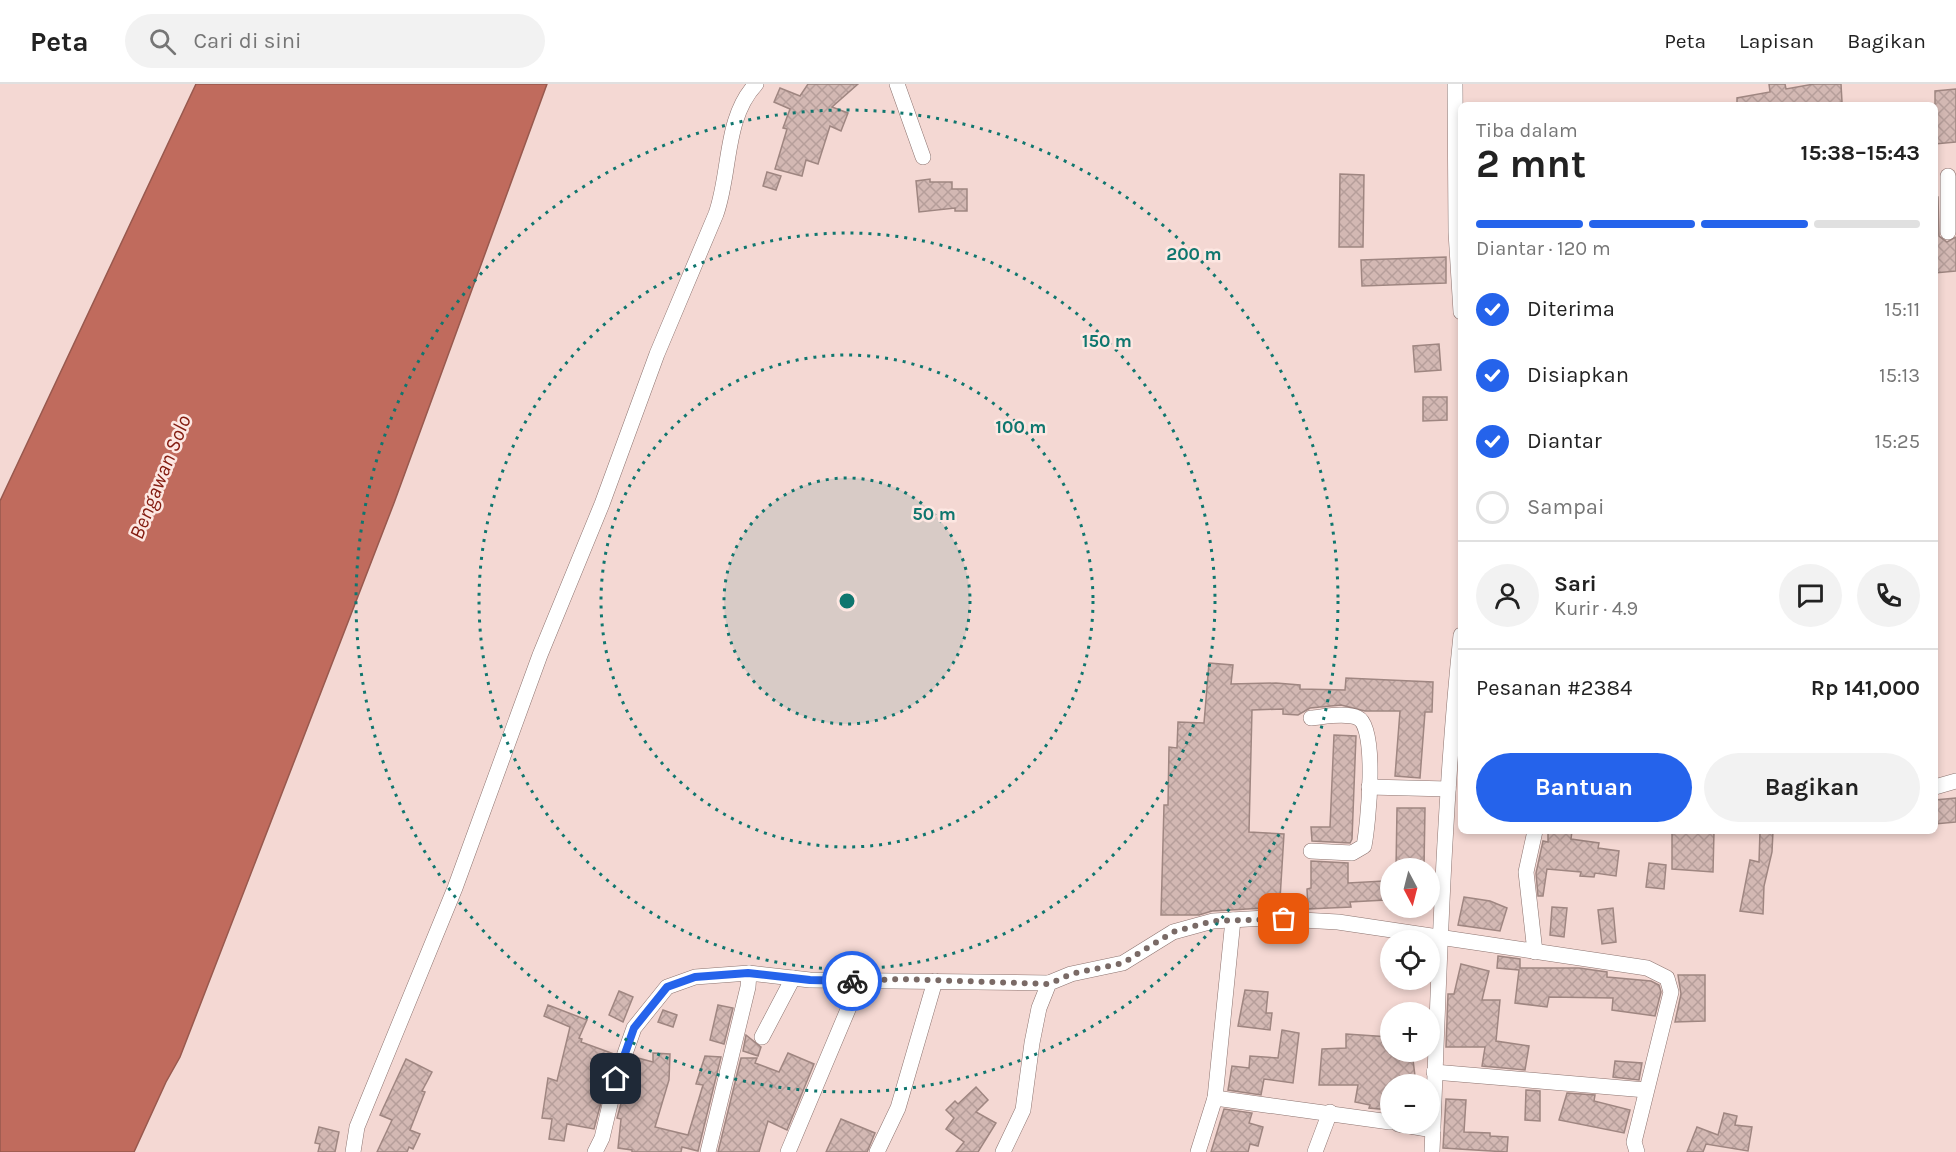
<!DOCTYPE html>
<html lang="id">
<meta charset="utf-8">
<style>
:root{--surface:#fff;--page:#f2f2f2;--text:#222;--muted:#767676;--line:#e0e0e0;--accent:#2563eb}
body{margin:0;font-family:Karla,sans-serif;background:var(--page);color:var(--text);height:100vh;display:flex;flex-direction:column;font-size:22px;white-space:nowrap}
*{box-sizing:border-box;margin:0}
p{font-size:20px;color:var(--muted)}
.icon{flex:none;width:33px;height:33px;fill:none;stroke:currentColor;stroke-width:2;stroke-linecap:round;stroke-linejoin:round}
.map{position:relative;flex:1;overflow:hidden}
.details{position:absolute;left:1458px;top:18px;width:480px;height:732px;display:flex;flex-direction:column;background:var(--surface);border-radius:9px;box-shadow:0 3px 9px #0003}
.details>*{flex:none}
.needle{width:39px;rotate:173deg}
.tools{position:absolute;left:1380px;top:774px;display:grid;gap:12px}
.tools a{display:grid;place-items:center;width:60px;height:60px;border-radius:50%;background:var(--surface);box-shadow:0 3px 9px #0003;font-size:30px}
.pin{position:absolute;display:grid;place-items:center;width:51px;height:51px;color:#fff;margin:-26px;border-radius:12px;box-shadow:0 3px 9px #0006}
.courier{position:absolute;display:grid;place-items:center;width:60px;height:60px;margin:-30px;border:4px solid #2563eb;border-radius:50%;background:#fff;color:#222;box-shadow:0 2px 8px #0007}
.head em{font-style:normal;font-weight:700}
.head div{display:flex;flex-direction:column-reverse}
.head{display:flex;align-items:center;justify-content:space-between;height:102px;padding:0 18px}
h1{font-size:39px;font-weight:700;line-height:45px}
.bar{display:grid;grid-template-columns:repeat(4,1fr);gap:9px 6px;align-content:center;height:72px;padding:0 18px}
.bar i{height:8px;border-radius:4px;background:var(--line)}
.bar .current{background:var(--accent)}
.bar p{grid-column:span 4}
.line{display:flex;align-items:center;gap:15px;padding:0 18px;border-top:2px solid var(--line)}
.line div{flex:1}
.round{display:grid;place-items:center;flex:none;width:63px;height:63px;border-radius:32px;background:var(--page)}
ol{padding:0 18px;list-style:none}
li{display:flex;align-items:center;gap:18px;height:66px}
li p{margin-inline-start:auto}
li .icon{padding:6px;border-radius:50%;background:var(--accent);color:#fff;stroke-width:4}
li:last-child{color:var(--muted)}
li i{width:33px;height:33px;border:3px solid var(--line);border-radius:50%}
.primary-button{display:flex;gap:12px;margin-top:auto;padding:12px 18px}
.primary-button a{flex:1;height:69px;border-radius:36px;background:var(--accent);color:#fff;font-size:24px;font-weight:700;line-height:69px;text-align:center}
.primary-button a+a{background:var(--page);color:var(--text)}
header{display:flex;align-items:center;gap:36px;box-sizing:border-box;height:84px;padding:0 30px;background:var(--surface);border-bottom:2px solid var(--line)}
header strong{font-size:28px}
nav{display:flex;gap:33px;margin-inline-start:auto;font-size:21px}
.search{width:420px;height:54px;background:var(--page);display:flex;align-items:center;gap:15px;box-sizing:border-box;padding:0 21px;border-radius:33px;color:var(--muted);font-size:22px}
.map>svg:first-child{display:block}
.water{fill:#c06b5d;stroke:#98594e;stroke-width:1.5}
.building{fill:url(#building-cross-hatch);stroke:#9f8681;stroke-width:1.5}
.lines{fill:none;stroke-linecap:round;stroke-linejoin:round}
.minor-casing{stroke:#8c736f;stroke-width:16}
.minor{stroke:#fff;stroke-width:15}
.done{stroke:#7a6a66;stroke-width:6;stroke-dasharray:0 10.8}
.route{stroke:#2563eb;stroke-width:8}
.ring{fill:none;stroke:#0f766e;stroke-width:3;stroke-dasharray:3 6}
.labels{text-anchor:middle;dominant-baseline:central;stroke-width:5;stroke-linejoin:round;paint-order:stroke}
.water-label{font-size:21px;font-style:italic;fill:#831b0f;stroke:#fde7e2}
.centre{fill:#0f766e;stroke:#fde7e2;stroke-width:3}
.ring-label{font-size:18px;text-anchor:middle;font-weight:bold;fill:#0f766e;stroke:#fde7e2;stroke-width:5;stroke-linejoin:round;paint-order:stroke}
</style>
<header>
<strong>Peta</strong>
<div class="search"><svg class="icon" aria-label="search" viewBox="0 0 24 24"><circle cx="10" cy="10" r="6"/><path d="M15 15l6 6"/></svg>Cari di sini</div>
<nav><a>Peta</a><a>Lapisan</a><a>Bagikan</a></nav>
</header>
<div class="map">
<svg width="1956" height="1068" viewBox="0 0 1956 1068">
<defs>
<pattern id="building-cross-hatch" width="8" height="8" patternUnits="userSpaceOnUse" patternTransform="scale(1.5)"><rect width="8" height="8" fill="#d3b8b3"/><path d="M0 0l8 8M0 8l8-8" fill="none" stroke="#b69e9a"/></pattern>
</defs>
<rect width="100%" height="100%" fill="#f4d8d3"/>
<path class="water" d="M196,0h351l-153,419 -214,554 -14,25 -32,70h-134v-651z"/>
<g class="building">
<path d="M808,0h50l-26,23 16,6 -7,18 -11,-5 -12,38 -12,-4 -4,16 -27,-7 12,-40 -4,-1 7,-19 -16,-7 6,-14 20,8z"/>
<path d="M1769,0h16l1,5 28,-5h27l1,18 -14,3h-91v-7l33,-6z"/>
<path d="M1956,5v53l-21,2v-53z"/>
<path d="M767,88l14,4 -5,14 -13,-4z"/>
<path d="M1340,90l24,1 -1,72h-24z"/>
<path d="M930,95v3h22v7h15v22h-12v-3l-36,4 -3,-31z"/>
<path d="M1935,113h3l1,39 8,6 9,-5v34l-21,2z"/>
<path d="M1446,173v26l-84,3 -1,-26z"/>
<path d="M1439,260l2,26 -26,2 -2,-26z"/>
<path d="M1423,313h24v23l-24,1z"/>
<path d="M1209,579l24,2 -2,19 45,-1 24,2v4l45,1 1,-12 87,4 -1,30h-7l-5,66 -25,-2 5,-65h-35l-24,-6 -31,3 -12,7 -15,-1v-5l-31,1 -3,122 35,2 -4,65h16v11l-31,-2 -53,3 -13,4h-38l3,-110h4l1,-58 8,1 1,-26 26,1z"/>
<path d="M1334,651l22,1 -4,103 -2,4 -38,-2 -1,-14h19z"/>
<path d="M1956,714v24l-21,2v-24z"/>
<path d="M1397,724h28l-1,60h-28z"/>
<path d="M1548,747h24l-1,8 28,4 -1,5 21,3 -3,25 -21,-3 -1,4 -14,-1 1,-4 -34,-3 -4,27h-5l-2,-23 7,-32 5,1z"/>
<path d="M1672,747l42,1 -1,40 -41,-3z"/>
<path d="M1760,747h13l-1,21 -8,34 -1,28 -23,-3 10,-51 9,2z"/>
<path d="M1311,777l37,2v20l36,-2 1,19 -35,2 1,5 -43,2 -1,-20 4,-1z"/>
<path d="M1649,779l17,2 -2,24 -18,-2z"/>
<path d="M1464,813l26,4 17,7 -7,23 -42,-6z"/>
<path d="M1552,823l15,1 -3,29 -14,-2z"/>
<path d="M1613,824l3,34 -14,2 -4,-34z"/>
<path d="M1498,872l22,3v9h59l28,4v5l44,4 8,4 2,7 -6,24 -43,-6 1,-12 -64,-1 -2,10 -32,-4 4,-33 -22,-2z"/>
<path d="M1461,880l28,7 -7,29h18l-4,41 33,5 -4,24 -43,-4 3,-19h-39l2,-53h6z"/>
<path d="M1678,891h27v46l-30,1 6,-28z"/>
<path d="M1245,906l23,2 -2,21h6l-2,17 -32,-4z"/>
<path d="M619,907l14,6 -10,25 -14,-7z"/>
<path d="M548,921l39,15 -8,18 3,1 -1,3 33,12 -20,75 -27,-5 -3,17 -15,-2 3,-20 -10,-1 6,-40 9,3 13,-54 -26,-11z"/>
<path d="M718,921l15,3 -9,36 -14,-4z"/>
<path d="M663,926l14,5 -4,12 -15,-5z"/>
<path d="M1282,946l17,3 -6,50 -29,-4 -3,16 -33,-5 4,-24 17,2 1,-12 28,2z"/>
<path d="M1346,950l44,3v15h22l4,32h-26v26l-21,-2 1,-3 -15,-3 3,-17h-39l3,-36 24,-1z"/>
<path d="M746,951l15,12 -3,9 -15,-5z"/>
<path d="M653,969l17,1 -1,26 -14,47 33,8 15,-50 -7,-1 9,-28 16,1 -23,94 -16,-4 -1,5h-49v-2l-14,-2 3,-29 -4,-1 17,-61 19,5z"/>
<path d="M788,969l26,11 -27,66 -19,-9 -9,31h-41l23,-94h16l-2,5 24,9z"/>
<path d="M406,975l26,13 -10,19 3,1 -15,38 10,4 -7,15 -4,-2 -2,5h-30l15,-32 -12,-5z"/>
<path d="M1615,977l27,2 -3,17 -26,-3z"/>
<path d="M976,1003l12,13 -12,12 20,11 -18,29h-22l8,-10 -18,-13 8,-11 -8,-8 9,-9 3,3z"/>
<path d="M1526,1006l14,1v30l-15,-1z"/>
<path d="M1567,1009l28,2 -1,6 36,9 -6,23 -65,-13z"/>
<path d="M1446,1015l20,1 -2,32 26,1v3l18,1 -1,15 -64,-4z"/>
<path d="M1224,1025l28,4 -3,10 14,4 -5,19 -8,-2 -2,8h-37z"/>
<path d="M1724,1029l13,3 -2,9 17,2 -4,24 -42,-7 -3,8h-16l10,-25 21,8z"/>
<path d="M841,1035l34,14 -8,19h-41z"/>
<path d="M319,1043l20,5 -4,20h-17l2,-8 -5,-1z"/>
</g>
<g class="lines">
<g class="minor-casing">
<g id="minor">
<path d="M897,0l26,73"/>
<path d="M1455,0l1,148 5,80"/>
<path d="M1948,92v56"/>
<path d="M1311,634c13,-1 34,-6 47,0 20,9 10,108 6,128l-12,7 -41,-2"/>
<path d="M1369,703l79,2"/>
<path d="M1935,703l21,-6"/>
<path d="M1535,747l-9,41 9,80"/>
<path d="M762,953l31,-59"/>
<path d="M1434,988l212,18"/>
<path d="M1215,1014l18,-178"/>
<path d="M1398,1040l35,6"/>
<path d="M353,1068l4,-25 98,-239 85,-233 62,-151 55,-150 59,-140c15,-42 8,-96 40,-130"/>
<path d="M595,1068l7,-14 14,-59 18,-51 33,-41 28,-10 54,-4"/>
<path d="M708,1068l40,-165 1,-14 61,7 239,3"/>
<path d="M788,1068l72,-171"/>
<path d="M877,1068l21,-44 37,-127"/>
<path d="M1003,1068l20,-42 9,-67 7,-35 10,-25 22,-9 52,-11 50,-31 40,-11 53,-3 72,4 309,46 20,10 4,14 -37,150 3,10"/>
<path d="M1198,1068l17,-54 175,24"/>
<path d="M1315,1068l15,-40"/>
<path d="M1432,1068c7,-173 11,-345 29,-517"/>
</g>
</g>
<use href="#minor" class="minor"/>
</g>
<g class="lines">
<path class="done" d="M852,897l48,-2 149,5 22,-10 52,-11 50,-31 40,-11 71,-2"/>
<path class="route" d="M616,995l18,-51 33,-41 28,-10 53,-4 62,7 42,1"/>
</g>
<circle cx="847" cy="517" r="123" fill="#0f766e" fill-opacity=".12"/>
<g class="ring">
<circle cx="847" cy="517" r="123"/>
<circle cx="847" cy="517" r="246"/>
<circle cx="847" cy="517" r="368"/>
<circle cx="847" cy="517" r="491"/>
</g>
<g class="labels">
<g class="water-label">
<text transform="translate(160 393) rotate(-68)">Bengawan Solo</text>
</g>
</g>
<circle cx="847" cy="517" r="9" class="centre"/>
<g class="ring-label">
<text x="1194" y="176">200 m</text>
<text x="1107" y="263">150 m</text>
<text x="1021" y="349">100 m</text>
<text x="934" y="436">50 m</text>
</g>
</svg>
<div class="tools">
<a><svg class="needle" viewBox="-14 -14 28 28"><path d="M0-13l5 13h-10z" fill="#e53935"/><path d="M0 13l5-13h-10z" fill="#767676"/></svg></a>
<a><svg class="icon" aria-label="locate" viewBox="0 0 24 24"><circle cx="12" cy="12" r="6"/><path d="M12 2v4M12 18v4M2 12h4M18 12h4"/></svg></a>
<a>+</a>
<a>−</a>
</div>
<div class="pin" style="left:1284px;top:835px;background:#ea580c"><svg class="icon" aria-label="bag" viewBox="0 0 24 24"><path d="M5 8h14l-1 12H6zM9 8a3 3 0 0 1 6 0"/></svg></div>
<div class="pin" style="left:616px;top:995px;background:#1f2937"><svg class="icon" aria-label="home" viewBox="0 0 24 24"><path d="M3 11l9-7 9 7M6 9v11h12V9"/></svg></div>
<div class="courier" style="left:852px;top:897px"><svg class="icon" aria-label="bike" viewBox="0 0 24 24"><circle cx="6" cy="16" r="4"/><circle cx="18" cy="16" r="4"/><path d="M6 16l4-8h5l3 8M10 8l3 8H6M13 5h3"/></svg></div>
<section class="details">
<div class="head"><div><h1>2 mnt</h1><p>Tiba dalam</p></div><em>15:38–15:43</em></div>
<div class="bar"><i class="current"></i><i class="current"></i><i class="current"></i><i></i><p>Diantar · 120 m</p></div>
<ol>
<li><svg class="icon" aria-label="check" viewBox="0 0 24 24"><path d="M5 12l5 5 9-10"/></svg>Diterima<p>15:11</p></li>
<li><svg class="icon" aria-label="check" viewBox="0 0 24 24"><path d="M5 12l5 5 9-10"/></svg>Disiapkan<p>15:13</p></li>
<li><svg class="icon" aria-label="check" viewBox="0 0 24 24"><path d="M5 12l5 5 9-10"/></svg>Diantar<p>15:25</p></li>
<li><i></i>Sampai</li>
</ol>
<div class="line" style="height:108px"><a class="round"><svg class="icon" aria-label="person" viewBox="0 0 24 24"><circle cx="12" cy="8" r="4"/><path d="M4 21q1-7 8-7t8 7"/></svg></a><div><b>Sari</b><p>Kurir · 4.9</p></div><a class="round"><svg class="icon" aria-label="chat" viewBox="0 0 24 24"><path d="M4 5h16v11H9l-5 4z"/></svg></a><a class="round"><svg class="icon" aria-label="phone" viewBox="0 0 24 24"><path d="M5 4h4l2 5-3 2q2 4 5 5l2-3 5 2v4C11 20 4 13 5 4z"/></svg></a></div>
<div class="line" style="height:78px"><div>Pesanan #2384</div><b>Rp 141,000</b></div>
<div class="primary-button"><a>Bantuan</a><a>Bagikan</a></div>
</section>
</div>
